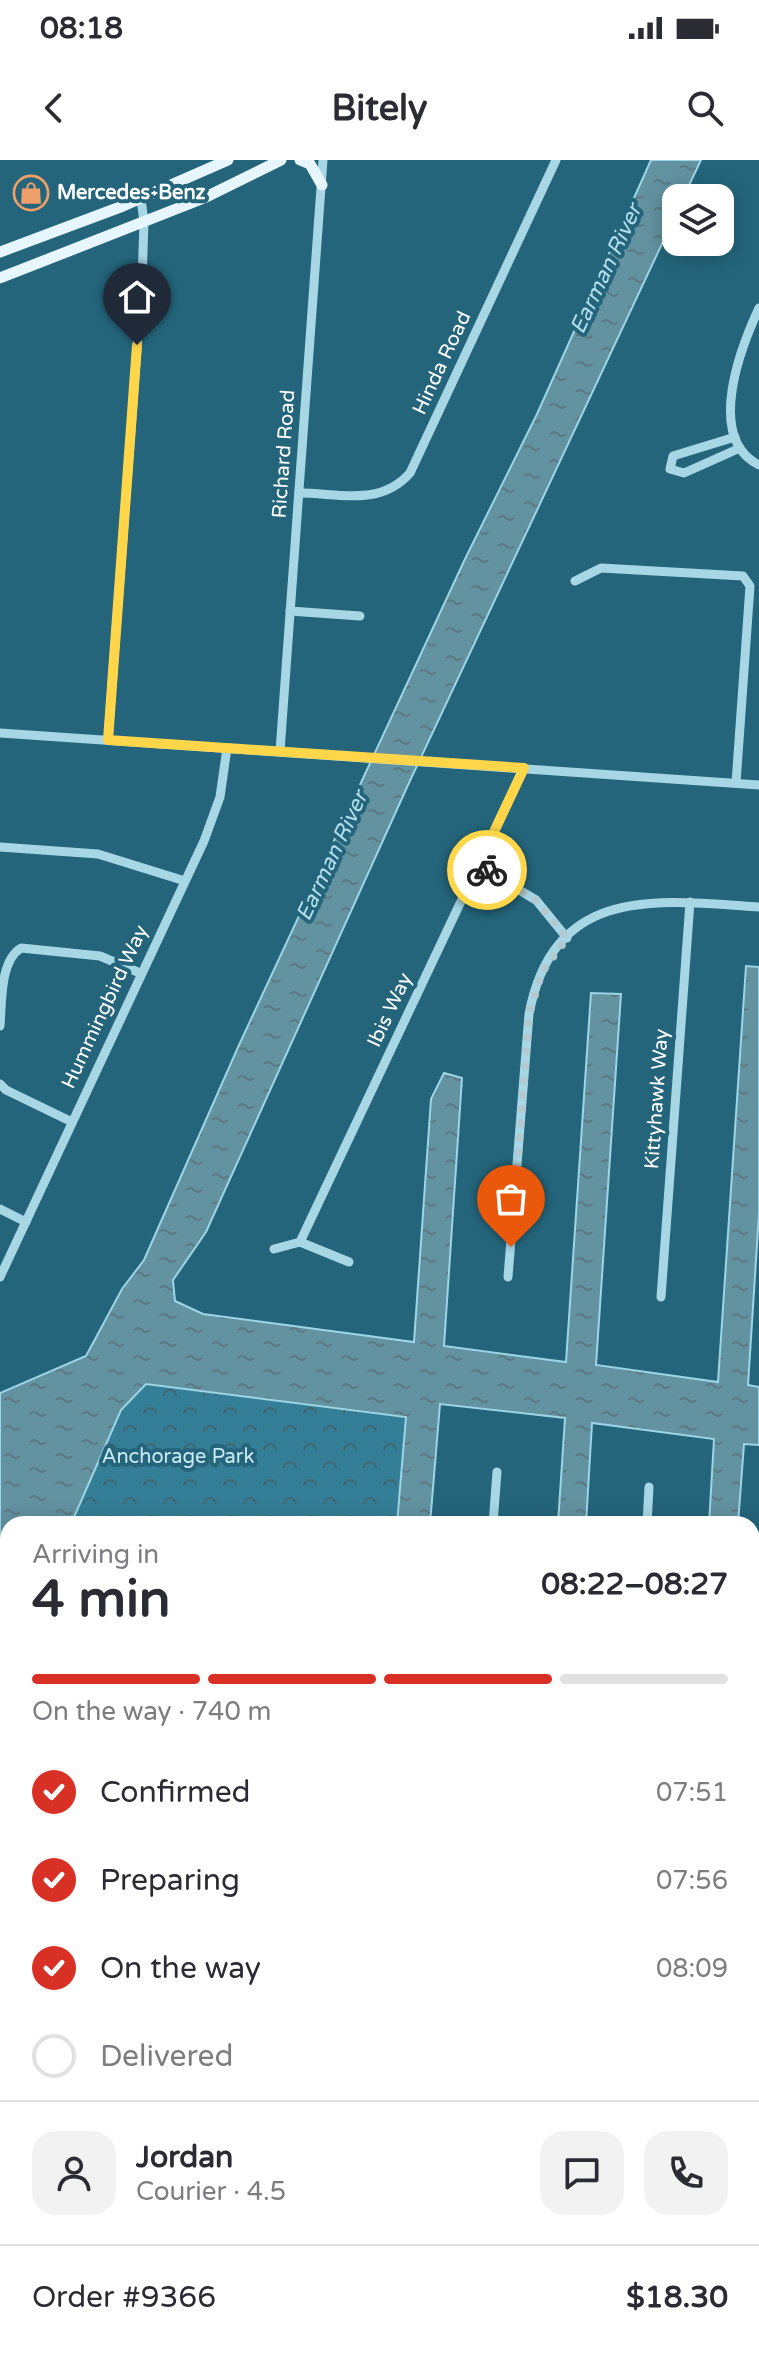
<!DOCTYPE html>
<meta charset="utf-8">
<style>
:root{--surface:#fff;--page:#f2f2f3;--text:#2b2b33;--muted:#7c7c81;--line:#e1e1e2;--accent:#d93025}
body{margin:0;font-family:"Varela Round",sans-serif;background:var(--page);color:var(--text);height:100vh;display:flex;flex-direction:column;font-size:30px;white-space:nowrap}
*{box-sizing:border-box;margin:0}
p{font-size:26px;color:var(--muted)}
.icon{flex:none;width:44px;height:44px;fill:none;stroke:currentColor;stroke-width:2;stroke-linecap:round;stroke-linejoin:round}
.map{position:relative;flex:1;overflow:hidden}
.panel{position:absolute;left:0px;top:1356px;width:760px;height:850px;display:flex;flex-direction:column;background:var(--surface);border-radius:24px 24px 0 0;box-shadow:0 4px 20px #0003}
.panel>*{flex:none}
.controls{position:absolute;left:662px;top:24px;display:grid;gap:16px}
.controls a{display:grid;place-items:center;width:72px;height:72px;border-radius:16px;background:var(--surface);box-shadow:0 4px 20px #0003;font-size:40px}
.pin{position:absolute;display:grid;place-items:center;width:68px;height:68px;color:#fff;margin:-82px -34px;border-radius:50% 50% 50% 0;rotate:-45deg;box-shadow:0 0 8px #0007}
.pin .icon{rotate:45deg}
.courier{position:absolute;display:grid;place-items:center;width:80px;height:80px;margin:-40px;border:6px solid #ffd54a;border-radius:50%;background:#fff;color:#222;box-shadow:0 2px 10px #0007}
.overview em{font-style:normal;font-weight:800}
.overview div{display:flex;flex-direction:column-reverse}
.overview{display:flex;align-items:center;justify-content:space-between;height:136px;padding:0 32px}
h1{font-size:52px;font-weight:800;line-height:60px}
.bar{display:grid;grid-template-columns:repeat(4,1fr);gap:12px 8px;align-content:center;height:96px;padding:0 32px}
.bar i{height:10px;border-radius:6px;background:var(--line)}
.bar .selected{background:var(--accent)}
.bar p{grid-column:span 4}
.line{display:flex;align-items:center;gap:20px;padding:0 32px;border-top:2px solid var(--line)}
.line div{flex:1}
.round{display:grid;place-items:center;flex:none;width:84px;height:84px;border-radius:24px;background:var(--page)}
ol{padding:0 32px;list-style:none}
li{display:flex;align-items:center;gap:24px;height:88px}
li p{margin-inline-start:auto}
li .icon{padding:8px;border-radius:50%;background:var(--accent);color:#fff;stroke-width:4}
li:last-child{color:var(--muted)}
li i{width:44px;height:44px;border:4px solid var(--line);border-radius:50%}
.status{display:flex;justify-content:space-between;align-items:center;height:56px;padding:0 40px;background:var(--surface);direction:ltr}
.status svg{height:22px;fill:currentColor}
header{display:flex;justify-content:space-between;align-items:center;height:104px;padding:0 32px;background:var(--surface);font-size:36px;font-weight:800}
.map>svg:first-child{display:block}
.park{fill:url(#park-crowns)}
.water{fill:url(#water-ripples);stroke:#9bd5e6;stroke-width:2}
.lines{fill:none;stroke-linecap:round;stroke-linejoin:round}
.minor{stroke:#a7d6e5;stroke-width:9}
.major{stroke:#e7f6fc;stroke-width:11}
.done{stroke:#b2c9d1;stroke-width:8;stroke-dasharray:0 14.4}
.route{stroke:#ffd54a;stroke-width:10}
.labels{text-anchor:middle;dominant-baseline:central;stroke-width:8;stroke-linejoin:round;paint-order:stroke}
.poi-label{font-size:20px;font-weight:bold;fill:#fff;stroke:#24657b;text-anchor:start}
.street-label{font-size:20px;fill:#fff;stroke:#24657b}
.park-label{font-size:20px;fill:#caeaf4;stroke:#24657b}
.water-label{font-size:22px;font-style:italic;fill:#b2dfed;stroke:#24657b}
</style>
<div class="status"><b>08:18</b><svg viewBox="0 0 49 12"><path d="M0 12V9h3v3zM5 12V6h3v6zM10 12V3h3v9zM15 12V0h3v12zM26 1h20v11H26zM47 4h2v5h-2z"/></svg></div>
<header><svg class="icon" aria-label="back" viewBox="0 0 24 24"><path d="M15 5l-7 7 7 7"/></svg>Bitely<svg class="icon" aria-label="search" viewBox="0 0 24 24"><circle cx="10" cy="10" r="6"/><path d="M15 15l6 6"/></svg></header>
<div class="map">
<svg width="759" height="2205" viewBox="0 0 759 2205">
<defs>
<pattern id="park-crowns" width="20" height="18" patternUnits="userSpaceOnUse" patternTransform="scale(2)"><rect width="20" height="18" fill="#347f97"/><path d="M2 6a3 3 0 1 1 6 0M12 15a3 3 0 1 1 6 0" fill="none" stroke="#406672"/></pattern>
<pattern id="water-ripples" width="26" height="14" patternUnits="userSpaceOnUse" patternTransform="scale(2)"><rect width="26" height="14" fill="#6392a1"/><path d="M2 4q2-2 4 0t4 0M15 11q2-2 4 0t4 0" fill="none" stroke="#5b7a83"/></pattern>
</defs>
<rect width="100%" height="100%" fill="#24657b"/>
<g class="park">
<path d="M146,1224l260,33 -9,107h-327l51,-114z"/>
<path d="M8,1501v105c-8,-21 -8,-83 0,-105z"/>
</g>
<path class="water" d="M651,0h50l-18,38h-7v16l-268,571 -202,447 -33,48 2,21 28,13 211,28 17,-243 13,-26 18,5 -18,268 122,16 25,-369 30,1 -25,371 122,17 28,-416 13,1v246l-11,172 11,2v58l-15,-1 -6,80h-29l5,-85 -122,-16 -6,101h-28l7,-106 -125,-14 -10,120h-33l9,-107 -260,-33 -25,26 -50,114h-63v137l-8,14v-106l5,-9 -5,-12v-155l86,-37 36,-67 22,-29 95,-215 226,-486 72,-145z"/>
<g class="lines">
<g class="minor">
<path d="M759,148c-18,39 -54,130 0,157"/>
<path d="M735,277l-62,19 -3,13 14,4 56,-25"/>
<path d="M299,333c40,0 81,14 111,-20l146,-313"/>
<path d="M575,421l26,-13 142,8 7,10 -14,197"/>
<path d="M290,451l70,5"/>
<path d="M0,573l759,52"/>
<path d="M108,580l34,-459 2,-59 -3,-23"/>
<path d="M280,591l43,-591"/>
<path d="M0,687l98,7 87,27"/>
<path d="M478,706l58,34 31,38"/>
<path d="M0,866c2,-26 0,-65 21,-78l79,8 40,17"/>
<path d="M0,924l6,6 64,31"/>
<path d="M0,1049l26,13"/>
<path d="M300,1082l49,20"/>
<path d="M274,1089l26,-7 224,-474"/>
<path d="M0,1117l204,-436 16,-44 7,-49"/>
<path d="M508,1117l21,-263c25,-130 129,-114 230,-107"/>
<path d="M661,1137l29,-395"/>
<path d="M493,1364l4,-52"/>
<path d="M647,1364l2,-37"/>
<path d="M752,1642h7"/>
<path d="M0,1672l8,-6"/>
<path d="M752,1788l7,-19"/>
<path d="M0,1804l8,13"/>
<path d="M0,2023l8,21"/>
<path d="M0,2131l8,-2"/>
<path d="M53,2198l1,7"/>
<path d="M155,2198l2,7"/>
<path d="M257,2198l1,7"/>
<path d="M359,2198l1,7"/>
<path d="M460,2198l1,7"/>
<path d="M561,2198l2,7"/>
<path d="M666,2198l2,7"/>
</g>
<g class="major">
<path d="M300,0l10,4 12,21"/>
<path d="M0,92l123,-46 105,-46"/>
<path d="M0,118l204,-80 77,-38"/>
</g>
</g>
<g class="lines">
<path class="done" d="M487,710l49,30 31,38 -25,34 -13,42 -18,233"/>
<path class="route" d="M137,185l-29,395 416,28 -46,98 9,4"/>
</g>
<defs>
<g id="shop-ring" transform="scale(1.8)"><circle r="9.5" fill="#24657b" stroke="#ef9f6a" stroke-width="1.5"/><path d="M-5-2.5h2.3a2.7 3.5 0 0 1 5.4 0H5L5.5 6h-11ZM-1.5-2.5h3a1.5 2.3 0 0 0-3 0Z" fill="#ef9f6a"/></g>
</defs>
<g fill-rule="evenodd">
<use href="#shop-ring" x="31" y="33"/>
</g>
<g class="labels">
<g class="poi-label">
<text x="57" y="33">Mercedes-Benz</text>
</g>
<g class="street-label">
<text transform="translate(442 203) rotate(-65)">Hinda Road</text>
<text transform="translate(284 294) rotate(-86)">Richard Road</text>
<text transform="translate(105 847) rotate(-65)">Hummingbird Way</text>
<text transform="translate(390 850) rotate(-65)">Ibis Way</text>
<text transform="translate(657 939) rotate(-86)">Kittyhawk Way</text>
</g>
<g class="park-label">
<text x="178" y="1297">Anchorage Park</text>
</g>
<g class="water-label">
<text transform="translate(606 109) rotate(-65)">Earman River</text>
<text transform="translate(332 696) rotate(-65)">Earman River</text>
</g>
</g>
</svg>
<div class="controls">
<a><svg class="icon" aria-label="layers" viewBox="0 0 24 24"><path d="M12 4l9 5-9 5-9-5zM3 14l9 5 9-5"/></svg></a>
</div>
<div class="pin" style="left:511px;top:1087px;background:#ea580c"><svg class="icon" aria-label="bag" viewBox="0 0 24 24"><path d="M5 8h14l-1 12H6zM9 8a3 3 0 0 1 6 0"/></svg></div>
<div class="pin" style="left:137px;top:185px;background:#1f2937"><svg class="icon" aria-label="home" viewBox="0 0 24 24"><path d="M3 11l9-7 9 7M6 9v11h12V9"/></svg></div>
<div class="courier" style="left:487px;top:710px"><svg class="icon" aria-label="bike" viewBox="0 0 24 24"><circle cx="6" cy="16" r="4"/><circle cx="18" cy="16" r="4"/><path d="M6 16l4-8h5l3 8M10 8l3 8H6M13 5h3"/></svg></div>
<section class="panel">
<div class="overview"><div><h1>4 min</h1><p>Arriving in</p></div><em>08:22–08:27</em></div>
<div class="bar"><i class="selected"></i><i class="selected"></i><i class="selected"></i><i></i><p>On the way · 740 m</p></div>
<ol>
<li><svg class="icon" aria-label="check" viewBox="0 0 24 24"><path d="M5 12l5 5 9-10"/></svg>Confirmed<p>07:51</p></li>
<li><svg class="icon" aria-label="check" viewBox="0 0 24 24"><path d="M5 12l5 5 9-10"/></svg>Preparing<p>07:56</p></li>
<li><svg class="icon" aria-label="check" viewBox="0 0 24 24"><path d="M5 12l5 5 9-10"/></svg>On the way<p>08:09</p></li>
<li><i></i>Delivered</li>
</ol>
<div class="line" style="height:144px"><a class="round"><svg class="icon" aria-label="person" viewBox="0 0 24 24"><circle cx="12" cy="8" r="4"/><path d="M4 21q1-7 8-7t8 7"/></svg></a><div><b>Jordan</b><p>Courier · 4.5</p></div><a class="round"><svg class="icon" aria-label="chat" viewBox="0 0 24 24"><path d="M4 5h16v11H9l-5 4z"/></svg></a><a class="round"><svg class="icon" aria-label="phone" viewBox="0 0 24 24"><path d="M5 4h4l2 5-3 2q2 4 5 5l2-3 5 2v4C11 20 4 13 5 4z"/></svg></a></div>
<div class="line" style="height:104px"><div>Order #9366</div><b>$18.30</b></div>
</section>
</div>
